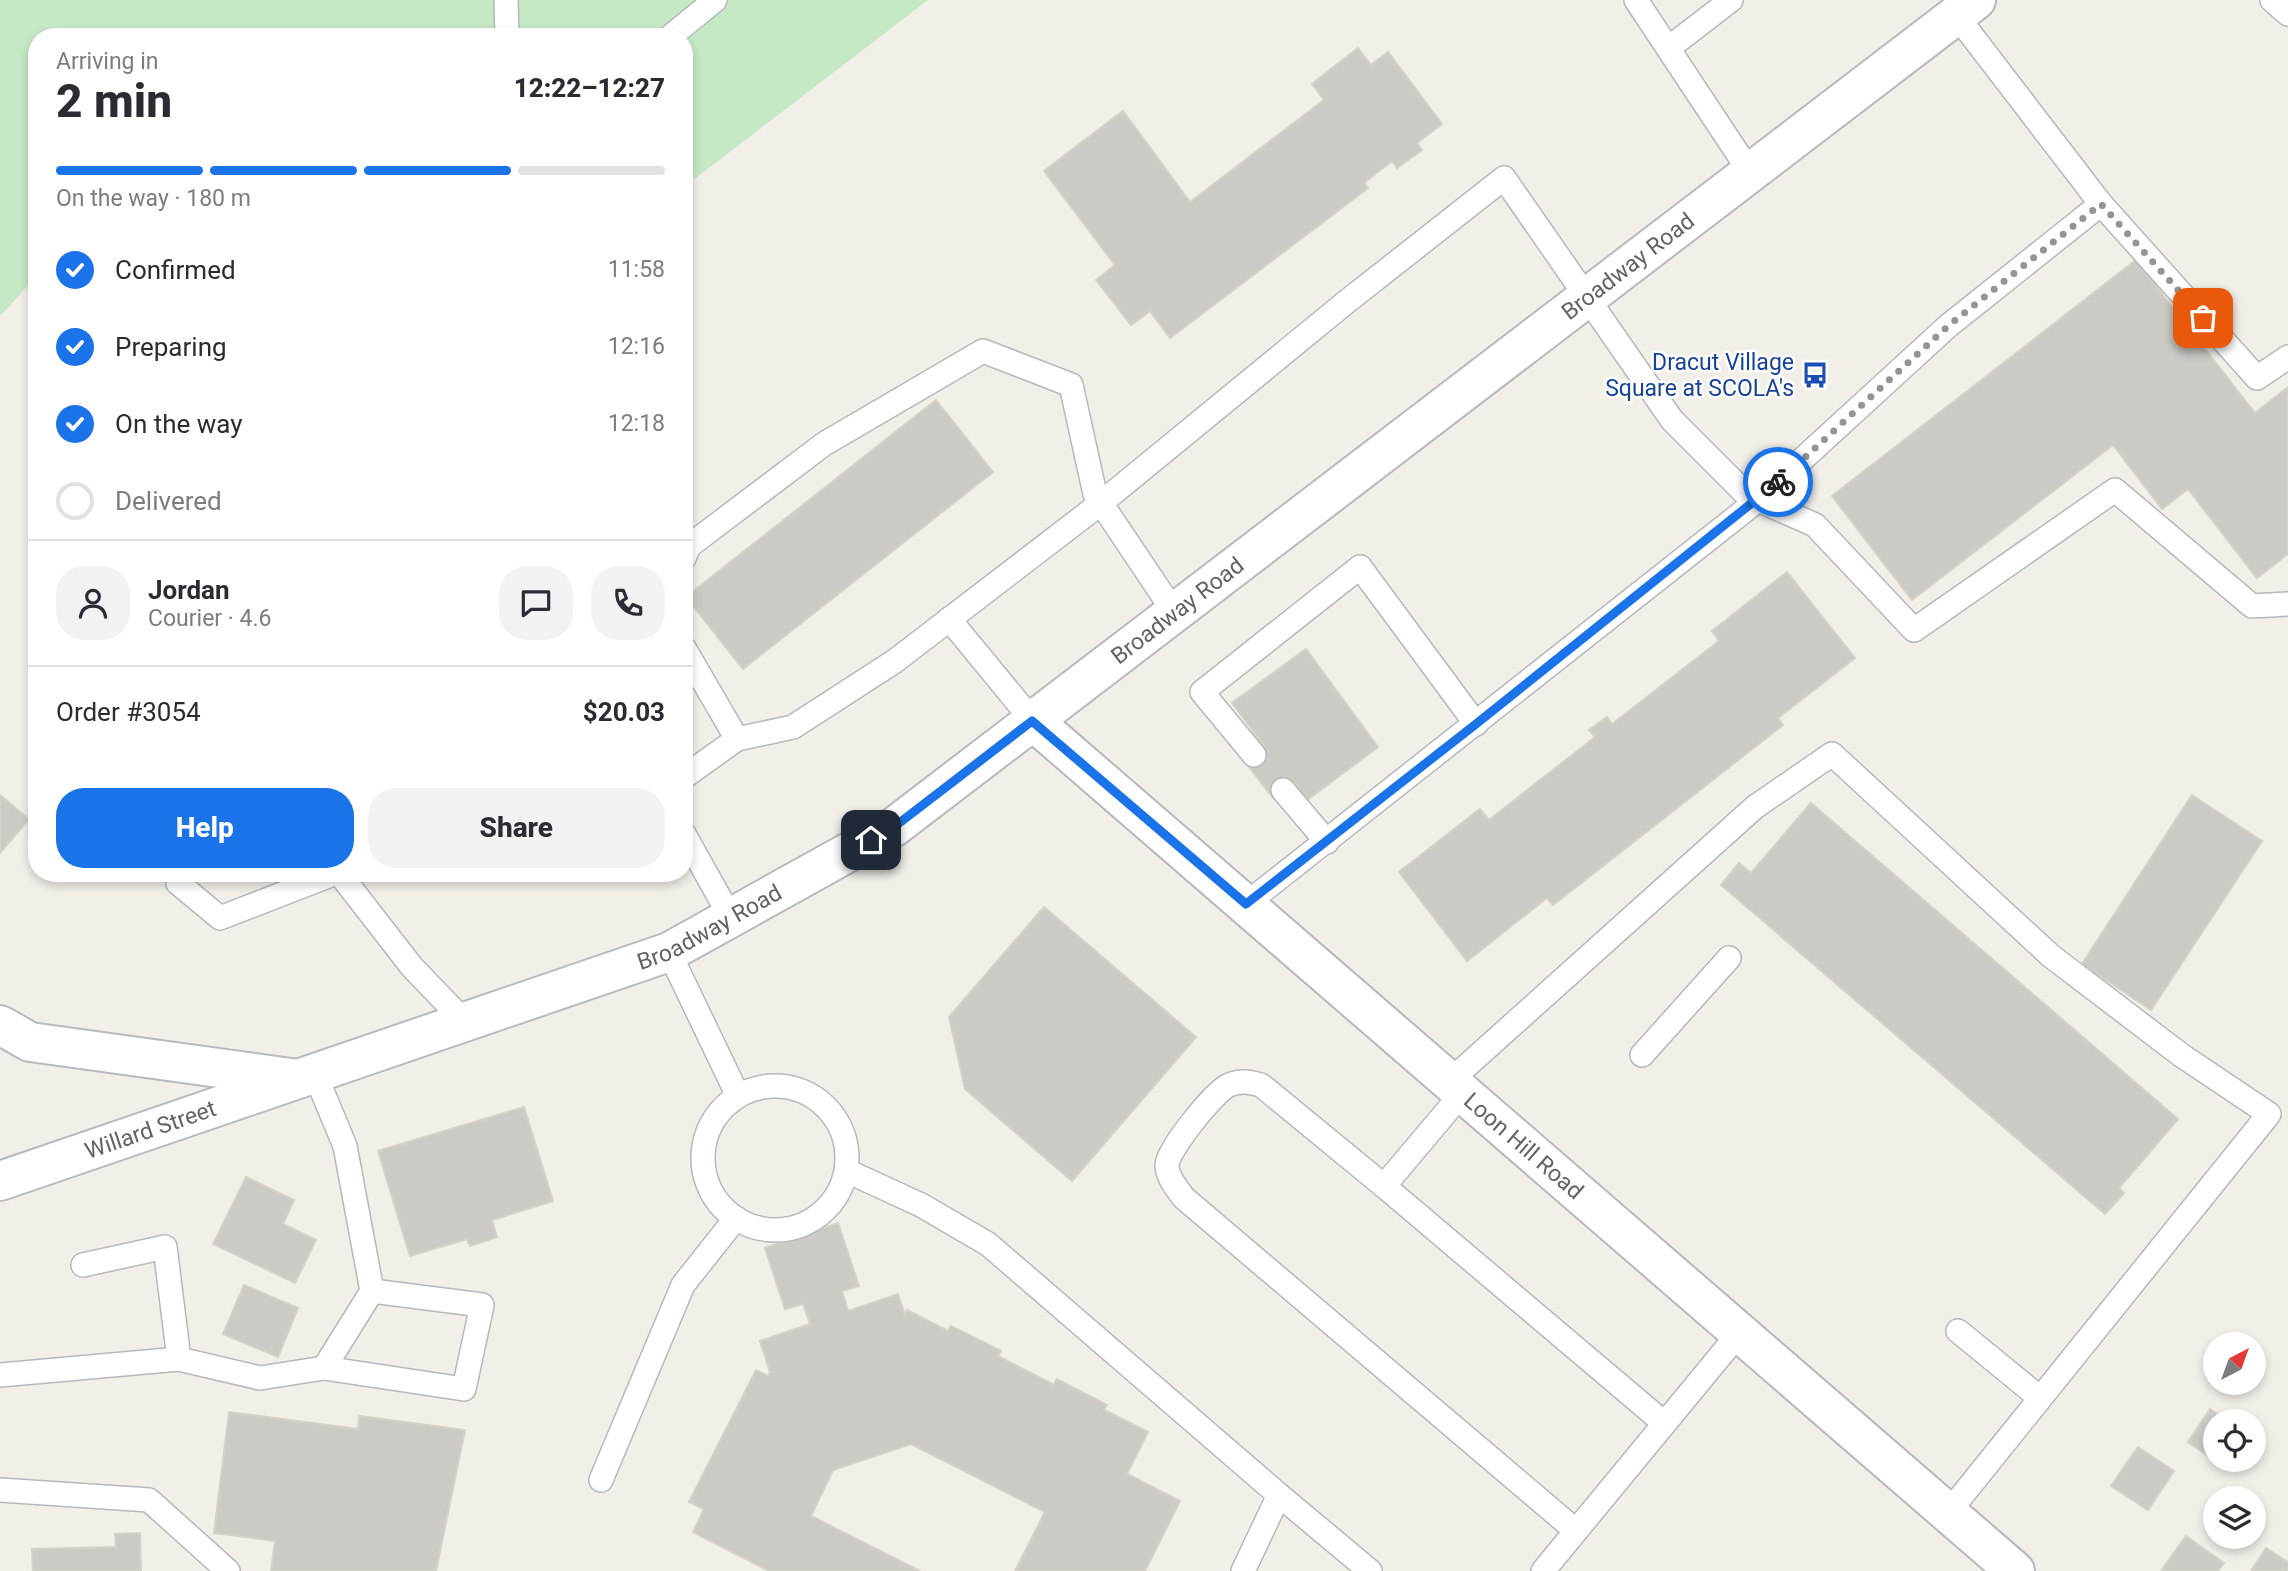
<!DOCTYPE html>
<meta charset="utf-8">
<style>
:root{--surface:#fff;--page:#f2f2f3;--text:#2b2b33;--muted:#7c7c81;--line:#e1e1e2;--accent:#1a73e8}
body{margin:0;font-family:Roboto,sans-serif;background:var(--page);color:var(--text);height:100vh;display:flex;flex-direction:column;font-size:26px;white-space:nowrap}
*{box-sizing:border-box;margin:0}
p{font-size:23px;color:var(--muted)}
.icon{flex:none;width:38px;height:38px;fill:none;stroke:currentColor;stroke-width:2;stroke-linecap:round;stroke-linejoin:round}
.map{position:relative;flex:1;overflow:hidden}
.sheet{position:absolute;left:28px;top:28px;width:665px;height:854px;display:flex;flex-direction:column;background:var(--surface);border-radius:28px;box-shadow:0 4px 10px #0003}
.sheet>*{flex:none}
.needle{width:46px;rotate:41deg}
.tools{position:absolute;left:2203px;top:1332px;display:grid;gap:14px}
.tools a{display:grid;place-items:center;width:63px;height:63px;border-radius:50%;background:var(--surface);box-shadow:0 4px 10px #0003;font-size:35px}
.pin{position:absolute;display:grid;place-items:center;width:60px;height:60px;color:#fff;margin:-30px;border-radius:14px;box-shadow:0 4px 10px #0006}
.courier{position:absolute;display:grid;place-items:center;width:70px;height:70px;margin:-35px;border:5px solid #1a73e8;border-radius:50%;background:#fff;color:#222;box-shadow:0 2px 9px #0007}
.headline em{font-style:normal;font-weight:800}
.headline div{display:flex;flex-direction:column-reverse}
.headline{display:flex;align-items:center;justify-content:space-between;height:119px;padding:0 28px}
h1{font-size:46px;font-weight:800;line-height:52px}
.bar{display:grid;grid-template-columns:repeat(4,1fr);gap:10px 7px;align-content:center;height:84px;padding:0 28px}
.bar i{height:9px;border-radius:5px;background:var(--line)}
.bar .on{background:var(--accent)}
.bar p{grid-column:span 4}
.line{display:flex;align-items:center;gap:18px;padding:0 28px;border-top:2px solid var(--line)}
.line div{flex:1}
.round{display:grid;place-items:center;flex:none;width:74px;height:74px;border-radius:28px;background:var(--page)}
ol{padding:0 28px;list-style:none}
li{display:flex;align-items:center;gap:21px;height:77px}
li p{margin-inline-start:auto}
li .icon{padding:7px;border-radius:50%;background:var(--accent);color:#fff;stroke-width:4}
li:last-child{color:var(--muted)}
li i{width:38px;height:38px;border:4px solid var(--line);border-radius:50%}
.primary-button{display:flex;gap:14px;margin-top:auto;padding:14px 28px}
.primary-button a{flex:1;height:80px;border-radius:28px;background:var(--accent);color:#fff;font-size:28px;font-weight:800;line-height:80px;text-align:center}
.primary-button a+a{background:var(--page);color:var(--text)}
.map>svg:first-child{display:block}
.green{fill:#c5e8c5}
.building{fill:#cccac5;stroke:#d6d1c6;stroke-width:2}
.lines{fill:none;stroke-linecap:round;stroke-linejoin:round}
.lane-casing{stroke:#b5b8bc;stroke-width:26}
.street-casing{stroke:#b5b8bc;stroke-width:42}
.secondary-casing{stroke:#b6babf;stroke-width:42}
.lane{stroke:#fff;stroke-width:23}
.street{stroke:#fff;stroke-width:38}
.secondary{stroke:#fff;stroke-width:38}
.done{stroke:#929495;stroke-width:7;stroke-dasharray:0 12.6}
.route{stroke:#1a73e8;stroke-width:9}
.labels{text-anchor:middle;dominant-baseline:central;stroke-width:5;stroke-linejoin:round;paint-order:stroke}
.street-label{font-size:23px;fill:#5f6368;stroke:#fff}
.transit-label{font-size:23px;fill:#164399;stroke:#fff;text-anchor:end}
</style>
<div class="map">
<svg width="2288" height="1571" viewBox="0 0 2288 1571">
<rect width="100%" height="100%" fill="#f1efe8"/>
<path class="green" d="M0,0h928l-244,187v-150h-647v239l-37,40z"/>
<g class="building">
<path d="M1358,48l13,17 17,-13 54,72 -25,19 5,7 -25,18 -5,-7 -28,22 4,5 -198,150 -20,-27 -19,14 -35,-45 19,-15 -71,-94 79,-60 67,91 134,-102 -12,-16z"/>
<path d="M2136,260l119,153 33,-26v167l-31,24 -69,-89 -26,20 -49,-64 -201,155 -80,-104z"/>
<path d="M936,400l57,72 -250,197 -57,-72z"/>
<path d="M1787,572l68,86 -77,60 5,7 -230,180 -6,-7 -80,63 -68,-89 81,-63 9,11 106,-83 -6,-7 18,-13 5,7 107,-83 -7,-10z"/>
<path d="M1306,649l72,98 -71,53 -12,-18 -22,16 -28,-36 20,-15 -33,-44z"/>
<path d="M0,795l29,24 -29,34z"/>
<path d="M2192,795l70,46 -111,169 -69,-46z"/>
<path d="M1811,803l367,316 -59,69 5,5 -19,21 -384,-329 18,-22 12,10z"/>
<path d="M1044,907l152,130 -124,144 -107,-92 -16,-72z"/>
<path d="M524,1107l29,94 -61,19 5,17 -27,9 -3,-7 -57,17 -32,-105z"/>
<path d="M246,1177l48,23 -11,24 33,16 -21,43 -82,-39z"/>
<path d="M838,1223l21,63 -17,5 6,20 50,-17 7,21 2,-5 41,21 3,-5 50,25 -3,5 56,29 3,-6 50,26 -3,5 44,22 -21,42 53,27 -35,70h-130l30,-59 -134,-68 -78,26 -22,46 109,55h-151l-76,-39 11,-23 -15,-7 67,-132 12,6 2,-4 -10,-31 50,-17 -7,-20 -18,5 -20,-61z"/>
<path d="M244,1285l54,23 -20,49 -55,-23z"/>
<path d="M2210,1409l18,12h-12v39h5l-2,3 -31,-21z"/>
<path d="M229,1412l129,17 1,-13 106,14 -29,141h-165l4,-30 -61,-8z"/>
<path d="M2138,1447l36,24 -26,39 -37,-24z"/>
<path d="M140,1533l1,38h-108l-1,-22 84,-2 -1,-13z"/>
<path d="M2186,1536l38,27 -6,8h-57z"/>
<path d="M2266,1548l22,14v9h-37z"/>
</g>
<g class="lines">
<g class="lane-casing">
<g id="lane">
<path d="M506,0l1,37"/>
<path d="M1636,0l114,172"/>
<path d="M2272,0l16,14"/>
<path d="M1956,15l145,189 156,174 31,-21"/>
<path d="M670,37l45,-37"/>
<path d="M1670,47l61,-47"/>
<path d="M684,558l5,-12 135,-102 159,-93 88,34 24,109 79,118"/>
<path d="M949,619l84,102"/>
<path d="M684,648l53,91 -53,38"/>
<path d="M737,739l56,-12 102,-66 206,-158 244,-200 159,-125 168,242 75,75 68,30 99,105 201,-140 137,116 36,-2"/>
<path d="M1254,755l-52,-63 158,-125 116,157"/>
<path d="M1283,790l44,52"/>
<path d="M684,834l47,84"/>
<path d="M179,873l-1,10 42,35 116,-45"/>
<path d="M339,873l73,94 53,55"/>
<path d="M1246,904l512,-404 190,-174 153,-122"/>
<path d="M669,952l69,144"/>
<path d="M1642,1055l87,-97"/>
<path d="M1451,1080l304,-273 77,-53 219,202 130,99 88,59 -321,399"/>
<circle cx="775" cy="1158" r="72"/>
<path d="M1464,1091l-80,95 280,237"/>
<path d="M847,1171l74,34 67,39 291,251 -36,76"/>
<path d="M1384,1186l-123,-101c-12,-3 -20,-5 -32,0 -14,6 -61,64 -62,80 0,12 10,24 17,33l391,332"/>
<path d="M1958,1331l82,67"/>
<path d="M179,1359l81,19 64,-10 48,-77 -27,-145 -30,-72"/>
<path d="M324,1368l140,21 18,-84 -110,-14"/>
<path d="M0,1375l179,-16 -14,-112 -82,18"/>
<path d="M601,1480l82,-195 53,-67"/>
<path d="M0,1490l149,10 79,71"/>
<path d="M1279,1495l91,76"/>
<path d="M1543,1571l197,-239"/>
</g>
</g>
<g class="street-casing">
<g id="street">
<path id="s1" d="M1033,721l982,850"/>
</g>
</g>
<g class="secondary-casing">
<g id="secondary">
<path d="M0,1025l30,17 261,36"/>
<path id="s2" d="M0,1181l669,-229 225,-125 1082,-827"/>
</g>
</g>
<use href="#lane" class="lane"/>
<use href="#street" class="street"/>
<use href="#secondary" class="secondary"/>
</g>
<g class="lines">
<path class="done" d="M1778,482l170,-156 153,-122 102,114"/>
<path class="route" d="M871,840l23,-13 138,-106 214,183 230,-180 302,-242"/>
</g>
<defs>
<g id="bus-bare" transform="scale(2.1)"><path d="M-5-6H5V4H4V6H2V4H-2V6H-4V4H-5ZM-3.5-4V0h7V-4ZM-3.5 1.2v1.5H-2V1.2ZM2 1.2v1.5H3.5V1.2Z" fill="#1a4fb4" stroke="#fff" stroke-width="2.5" paint-order="stroke"/></g>
</defs>
<g fill-rule="evenodd">
<use href="#bus-bare" x="1815" y="375"/>
</g>
<g class="labels">
<g class="street-label">
<text stroke="none"><textPath href="#s2" startOffset="1888">Broadway Road</textPath></text>
<text stroke="none"><textPath href="#s2" startOffset="1321">Broadway Road</textPath></text>
<text stroke="none"><textPath href="#s2" startOffset="754">Broadway Road</textPath></text>
<text stroke="none"><textPath href="#s2" startOffset="159">Willard Street</textPath></text>
<text stroke="none"><textPath href="#s1" startOffset="649">Loon Hill Road</textPath></text>
</g>
<g class="transit-label">
<text x="1794" y="362">Dracut Village<tspan x="1794" dy="26">Square at SCOLA's</tspan></text>
</g>
</g>
</svg>
<div class="tools">
<a><svg class="needle" viewBox="-14 -14 28 28"><path d="M0-13l5 13h-10z" fill="#e53935"/><path d="M0 13l5-13h-10z" fill="#7c7c81"/></svg></a>
<a><svg class="icon" aria-label="locate" viewBox="0 0 24 24"><circle cx="12" cy="12" r="6"/><path d="M12 2v4M12 18v4M2 12h4M18 12h4"/></svg></a>
<a><svg class="icon" aria-label="layers" viewBox="0 0 24 24"><path d="M12 4l9 5-9 5-9-5zM3 14l9 5 9-5"/></svg></a>
</div>
<div class="pin" style="left:2203px;top:318px;background:#ea580c"><svg class="icon" aria-label="bag" viewBox="0 0 24 24"><path d="M5 8h14l-1 12H6zM9 8a3 3 0 0 1 6 0"/></svg></div>
<div class="pin" style="left:871px;top:840px;background:#1f2937"><svg class="icon" aria-label="home" viewBox="0 0 24 24"><path d="M3 11l9-7 9 7M6 9v11h12V9"/></svg></div>
<div class="courier" style="left:1778px;top:482px"><svg class="icon" aria-label="bike" viewBox="0 0 24 24"><circle cx="6" cy="16" r="4"/><circle cx="18" cy="16" r="4"/><path d="M6 16l4-8h5l3 8M10 8l3 8H6M13 5h3"/></svg></div>
<section class="sheet">
<div class="headline"><div><h1>2 min</h1><p>Arriving in</p></div><em>12:22–12:27</em></div>
<div class="bar"><i class="on"></i><i class="on"></i><i class="on"></i><i></i><p>On the way · 180 m</p></div>
<ol>
<li><svg class="icon" aria-label="check" viewBox="0 0 24 24"><path d="M5 12l5 5 9-10"/></svg>Confirmed<p>11:58</p></li>
<li><svg class="icon" aria-label="check" viewBox="0 0 24 24"><path d="M5 12l5 5 9-10"/></svg>Preparing<p>12:16</p></li>
<li><svg class="icon" aria-label="check" viewBox="0 0 24 24"><path d="M5 12l5 5 9-10"/></svg>On the way<p>12:18</p></li>
<li><i></i>Delivered</li>
</ol>
<div class="line" style="height:126px"><a class="round"><svg class="icon" aria-label="person" viewBox="0 0 24 24"><circle cx="12" cy="8" r="4"/><path d="M4 21q1-7 8-7t8 7"/></svg></a><div><b>Jordan</b><p>Courier · 4.6</p></div><a class="round"><svg class="icon" aria-label="chat" viewBox="0 0 24 24"><path d="M4 5h16v11H9l-5 4z"/></svg></a><a class="round"><svg class="icon" aria-label="phone" viewBox="0 0 24 24"><path d="M5 4h4l2 5-3 2q2 4 5 5l2-3 5 2v4C11 20 4 13 5 4z"/></svg></a></div>
<div class="line" style="height:91px"><div>Order #3054</div><b>$20.03</b></div>
<div class="primary-button"><a>Help</a><a>Share</a></div>
</section>
</div>
